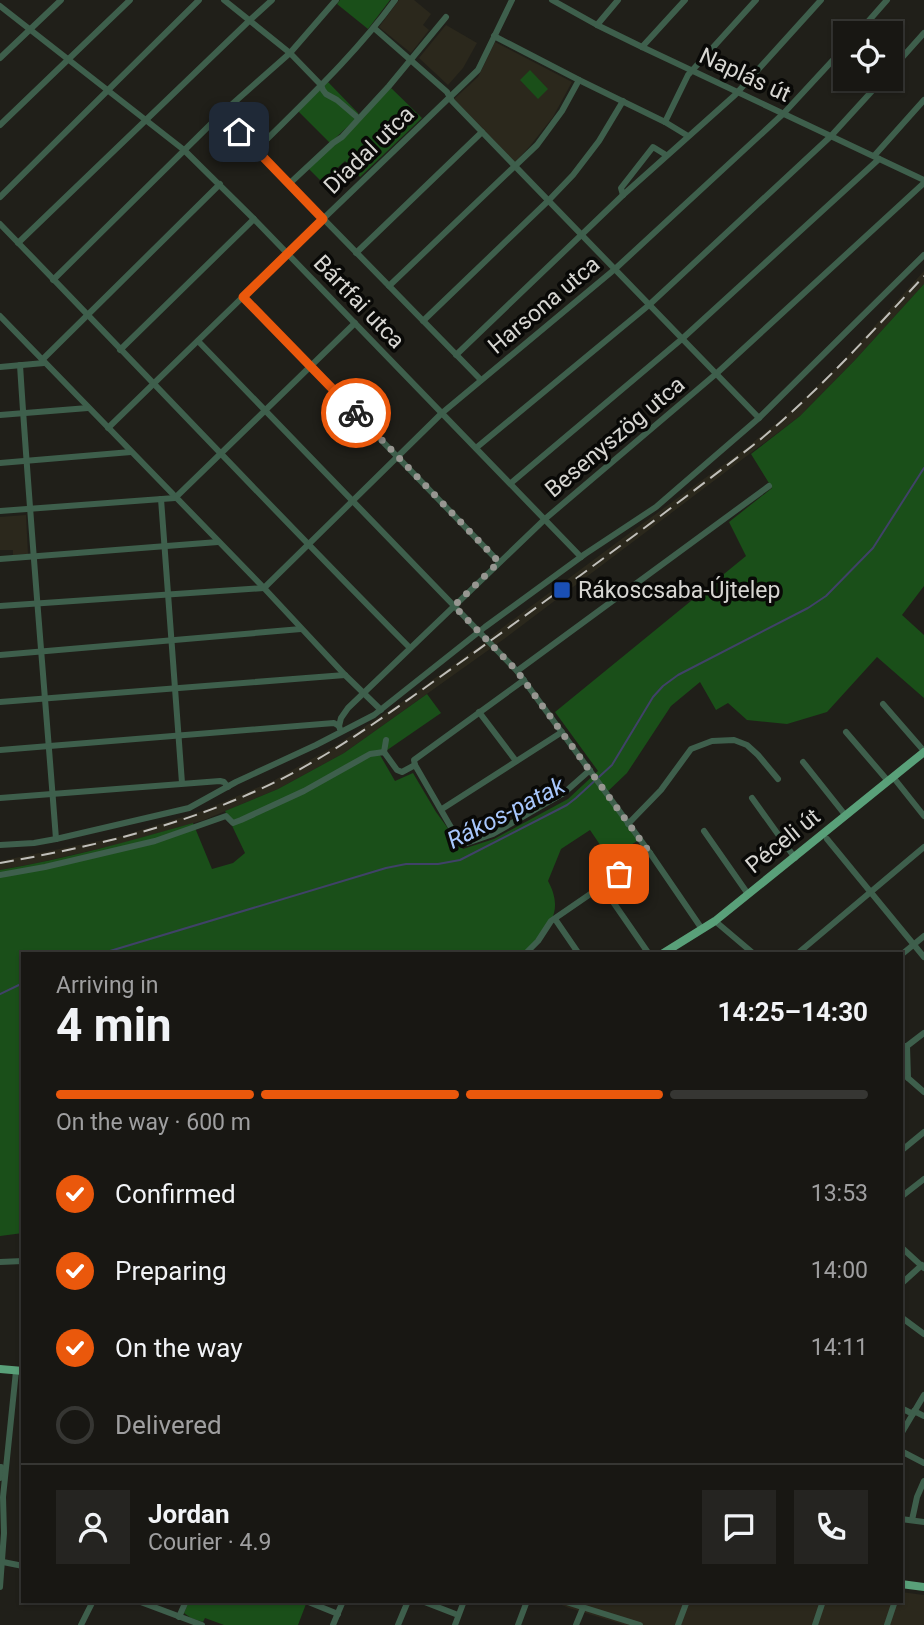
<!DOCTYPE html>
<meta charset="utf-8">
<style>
:root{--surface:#181713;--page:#252421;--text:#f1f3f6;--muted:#9f9fa0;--line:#363633;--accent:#ea580c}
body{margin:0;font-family:Roboto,sans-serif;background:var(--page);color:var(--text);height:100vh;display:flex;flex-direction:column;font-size:26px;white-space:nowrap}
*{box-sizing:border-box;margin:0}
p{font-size:23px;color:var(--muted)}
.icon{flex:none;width:38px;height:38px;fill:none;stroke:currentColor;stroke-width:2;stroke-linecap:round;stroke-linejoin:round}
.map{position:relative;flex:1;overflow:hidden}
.side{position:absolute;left:21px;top:952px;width:882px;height:651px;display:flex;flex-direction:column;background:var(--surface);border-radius:0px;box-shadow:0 2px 5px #0004,0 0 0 2px var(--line)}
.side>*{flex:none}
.fabs{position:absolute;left:833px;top:21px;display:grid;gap:14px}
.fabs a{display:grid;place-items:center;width:70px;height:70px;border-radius:0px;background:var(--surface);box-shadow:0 2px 5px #0004,0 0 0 2px var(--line);font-size:35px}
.pin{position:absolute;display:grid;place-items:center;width:60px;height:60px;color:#fff;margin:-30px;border-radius:14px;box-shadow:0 4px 10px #0006}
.courier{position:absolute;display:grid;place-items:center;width:70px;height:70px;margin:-35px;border:5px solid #ea580c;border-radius:50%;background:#fff;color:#222;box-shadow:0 2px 9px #0007}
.headline em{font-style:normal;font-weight:700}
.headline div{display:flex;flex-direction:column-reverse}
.headline{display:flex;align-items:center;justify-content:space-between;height:119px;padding:0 35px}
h1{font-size:46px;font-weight:700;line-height:52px}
.bar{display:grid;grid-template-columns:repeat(4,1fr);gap:10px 7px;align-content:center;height:84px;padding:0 35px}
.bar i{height:9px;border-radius:5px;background:var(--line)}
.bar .on{background:var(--accent)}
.bar p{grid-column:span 4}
.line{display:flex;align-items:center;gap:18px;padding:0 35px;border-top:2px solid var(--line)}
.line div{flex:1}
.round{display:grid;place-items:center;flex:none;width:74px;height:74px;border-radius:0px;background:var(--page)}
ol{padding:0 35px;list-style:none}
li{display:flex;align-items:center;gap:21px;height:77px}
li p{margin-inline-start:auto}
li .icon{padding:7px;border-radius:50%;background:var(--accent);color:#fff;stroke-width:4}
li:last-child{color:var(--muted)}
li i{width:38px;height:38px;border:4px solid var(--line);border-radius:50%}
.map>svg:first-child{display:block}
.built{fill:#2b281c}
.green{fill:#1a4f19}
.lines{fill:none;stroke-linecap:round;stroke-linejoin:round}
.stream{stroke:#404268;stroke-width:2}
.minor{stroke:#3e5f4c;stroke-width:6}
.major{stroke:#59a079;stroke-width:8}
.rail{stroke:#c0bfba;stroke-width:2;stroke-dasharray:14 7;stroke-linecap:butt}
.done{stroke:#979691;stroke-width:7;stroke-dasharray:0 12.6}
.route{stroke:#ea580c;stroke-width:9}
.transit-dot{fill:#1a4fb4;stroke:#090907;stroke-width:2.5}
.labels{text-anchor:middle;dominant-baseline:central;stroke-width:7;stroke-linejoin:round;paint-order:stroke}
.street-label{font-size:23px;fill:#d7d6d2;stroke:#090907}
.poi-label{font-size:23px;fill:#d7d6d2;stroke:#090907;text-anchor:start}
.water-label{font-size:24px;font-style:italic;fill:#a8c7fd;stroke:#090907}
</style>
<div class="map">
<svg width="924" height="1625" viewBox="0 0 924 1625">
<rect width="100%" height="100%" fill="#201f19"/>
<g class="built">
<path d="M399,0h15l17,14 -8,11 6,5 -18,23 -32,-26z"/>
<path d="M446,25l31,18 -14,25 -15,17 -29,-27z"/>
<path d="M495,42l77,40 -19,35 -23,29 -15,16 -61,-63 24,-22z"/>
<path d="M924,271v13l-69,76 -55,56 -296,223 -160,114 -66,36 -74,31 -84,24 -83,19 -37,7v-9l118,-24 84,-26 71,-30 65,-37 64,-42 80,-58 16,-13 133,-99 114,-83 47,-39 51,-49z"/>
<path d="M26,515l2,39 -15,1v-5h-13v-33z"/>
<path d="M901,1592l23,3v30h-299l-56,-17 -17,-7h349z"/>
</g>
<g class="green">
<path d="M340,0h50l-22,29 -31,-25z"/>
<path d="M530,70l18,19 -10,10 -18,-19z"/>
<path d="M328,82l30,31 1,3 -29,27 -32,-32z"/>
<path d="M391,88l31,30 -62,59 -15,-16 -23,21 -13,-13z"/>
<path d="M924,284v302l-22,29 22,20v63l-47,-41 -50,55 -40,12 -40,-4 -19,-17 -12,7 -16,-28 -29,24 -44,67 -22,21 34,46 -30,18 -19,-28 -29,19 -13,32c5,9 9,21 6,32 -3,12 -22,32 -31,41h-500v279l-23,3v-366c66,-11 129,-29 193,-47l19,46 21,-6 12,-10 -20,-42 53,-22 66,-36 83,-59 14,19 -61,42 15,26 18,-8 23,39 27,37 31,-10 74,-40 30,-28 -43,-59 191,-156 -17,-34 43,-34 -21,-34 49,-38 55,-56z"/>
<path d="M189,1601h110l7,3 -8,21h-74l-19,-7 -2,4 -12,-4 -7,-5z"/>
</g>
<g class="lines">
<g class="stream">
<path d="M100,954l286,-86 20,-4h32l22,-4 107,-55 9,-7 36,-33 41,-68 10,-11 15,-11 130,-67 18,-12 47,-48 51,-80"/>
<path d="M0,994l23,-11"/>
</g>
<g class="minor">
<path d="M224,0l66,53 31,32 2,5 3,4 11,6 21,18"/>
<path d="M552,0l45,25 45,22 282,133"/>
<path d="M0,6l184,144 70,69 327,338"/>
<path d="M597,25l21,-25"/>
<path d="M374,28l73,64 5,9 30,31 277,286"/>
<path d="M858,33l29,-33"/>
<path d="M494,36l85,44 86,42 23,14"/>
<path d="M642,47l43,-47"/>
<path d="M0,58l61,-58"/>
<path d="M891,70l33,-37"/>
<path d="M221,114l260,266"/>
<path d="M665,122l23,-47 68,-75"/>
<path d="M0,125l130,-125"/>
<path d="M256,150c48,-48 99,-95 139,-150"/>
<path d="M874,156l50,-56"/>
<path d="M289,184l44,-41 9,-6 47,-51 57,-69"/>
<path d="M623,195l-2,-7 32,-41 13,8"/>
<path d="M0,197l199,-197"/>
<path d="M0,224c137,141 272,285 410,424"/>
<path d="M18,243l232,-223 22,-20"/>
<path d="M356,253l126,-121"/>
<path d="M53,280l168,-166 69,-61 46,-53"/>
<path d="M389,286l148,-141 25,-34 17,-31"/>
<path d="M243,297l256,265"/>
<path d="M0,316l264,272 81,87 36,35"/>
<path d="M423,321l126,-121 24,-25 26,-34 24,-40"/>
<path d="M198,341l319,330 133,182 52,76"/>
<path d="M120,350l134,-131"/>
<path d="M456,355l167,-160 112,-100 86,-95"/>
<path d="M42,360l178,-176"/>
<path d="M20,365c10,158 24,316 36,474"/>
<path d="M0,367l44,-4"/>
<path d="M0,415l88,-7"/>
<path d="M108,428l215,-209 155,-149 34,-70"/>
<path d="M476,448l173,-143 182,-169 52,-57"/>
<path d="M0,463l131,-11"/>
<path d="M511,483l172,-145 196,-179"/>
<path d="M161,499l21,284"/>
<path d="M0,511l175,-13 180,-175"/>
<path d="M0,559l218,-17"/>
<path d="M0,606l264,-18 178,-175 173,-144 169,-156 61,-66"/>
<path d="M0,655l301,-26"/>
<path d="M517,671l252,-185"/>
<path d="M524,680l-110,80 1,5 41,71 11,7 26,-9 71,-41 26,-23"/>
<path d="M0,702l345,-27"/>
<path d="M883,704l41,47"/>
<path d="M479,712l37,49"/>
<path d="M339,726l2,-8 7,-10 197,-189 172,-146 207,-190"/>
<path d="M846,732l42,49"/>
<path d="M0,750l334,-27 5,3 1,3"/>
<path d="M384,752l2,-12"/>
<path d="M803,762l43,54"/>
<path d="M893,777l31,39"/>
<path d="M0,798l220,-17 4,1 4,5"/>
<path d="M752,798l43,60"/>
<path d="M442,809l120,-77"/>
<path d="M628,824l33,-34 30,-41 21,-8 22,-1 13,5 11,10 20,24"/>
<path d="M704,831l44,63"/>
<path d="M827,839l97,118"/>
<path d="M0,845l34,-2 22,-4 133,-31 47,-26 80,-37 58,-30 111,-88 100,-73 71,-47 15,-13 88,-76 165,-163"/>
<path d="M0,875l45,-8 110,-26 71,-25 7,7 8,-3 63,-29 66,-37 14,-2 13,18 5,2 13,-7"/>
<path d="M602,886l47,68"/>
<path d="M555,919l24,35"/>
<path d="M715,921l39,33"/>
<path d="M525,954l13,-13 13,-20 99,-68"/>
<path d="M797,954l127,-107"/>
<path d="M901,955l23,-19"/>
<path d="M901,1046h6l1,32"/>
<path d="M907,1046l17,-13"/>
<path d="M908,1078l16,14"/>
<path d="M901,1151l23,-19"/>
<path d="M901,1197l23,-18"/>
<path d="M901,1247l23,21"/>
<path d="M0,1262l23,-1"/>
<path d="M901,1284l21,-19"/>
<path d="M901,1317l23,17"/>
<path d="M901,1408l12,6"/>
<path d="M914,1411l10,5"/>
<path d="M901,1434l23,-39"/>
<path d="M901,1451l23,12"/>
<path d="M0,1478l1,-11"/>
<path d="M901,1519l23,3"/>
<path d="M912,1520l5,-23 7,-16"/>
<path d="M3,1562l20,4"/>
<path d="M0,1587l4,-54 -1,-36 13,-126"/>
<path d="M138,1601l64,24"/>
<path d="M306,1601l32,13"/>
<path d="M422,1601l36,14"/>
<path d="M563,1601l77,24"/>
<path d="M179,1617l7,-16"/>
<path d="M81,1625l12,-24"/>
<path d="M333,1625l10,-24"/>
<path d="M398,1625l10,-24"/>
<path d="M455,1625l9,-24"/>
<path d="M518,1625l9,-24"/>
<path d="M576,1625l7,-17"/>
<path d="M678,1625l9,-24"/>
<path d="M815,1625l7,-21"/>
<path d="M887,1625l8,-24"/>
</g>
<g class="major">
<path d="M662,954l53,-33 209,-169"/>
<path d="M0,1369l23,2"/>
<path d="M901,1584l23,3"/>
</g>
<path class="rail" d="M0,863c85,-15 170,-34 249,-69 80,-34 148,-87 219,-137 97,-70 194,-141 288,-214 62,-51 114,-109 168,-167"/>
</g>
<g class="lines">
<path class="done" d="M356,413l143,149 -45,44 63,65 133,182 -31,21"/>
<path class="route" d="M239,132l84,87 -80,78 113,116"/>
</g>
<rect class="transit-dot" x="553" y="581" width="18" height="18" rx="3.5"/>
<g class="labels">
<g class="street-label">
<text transform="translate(745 75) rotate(25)">Naplás út</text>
<text transform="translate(369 150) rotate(-44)">Diadal utca</text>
<text transform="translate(359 302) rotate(46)">Bártfai utca</text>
<text transform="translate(544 305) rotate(-40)">Harsona utca</text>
<text transform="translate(615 437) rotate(-40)">Besenyszög utca</text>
<text transform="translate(783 841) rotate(-39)">Péceli út</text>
</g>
<g class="poi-label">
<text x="578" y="590">Rákoscsaba-Újtelep</text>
</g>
<g class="water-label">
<text transform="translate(506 813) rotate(-27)">Rákos-patak</text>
</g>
</g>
</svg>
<div class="fabs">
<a><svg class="icon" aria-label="locate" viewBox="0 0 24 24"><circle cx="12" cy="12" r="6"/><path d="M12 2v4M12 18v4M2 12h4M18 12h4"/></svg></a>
</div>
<div class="pin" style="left:619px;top:874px;background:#ea580c"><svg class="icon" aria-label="bag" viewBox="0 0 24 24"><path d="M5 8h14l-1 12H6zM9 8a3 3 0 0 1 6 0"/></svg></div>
<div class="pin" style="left:239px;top:132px;background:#1f2937"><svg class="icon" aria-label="home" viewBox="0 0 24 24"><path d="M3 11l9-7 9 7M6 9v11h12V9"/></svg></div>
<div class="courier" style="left:356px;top:413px"><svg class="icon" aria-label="bike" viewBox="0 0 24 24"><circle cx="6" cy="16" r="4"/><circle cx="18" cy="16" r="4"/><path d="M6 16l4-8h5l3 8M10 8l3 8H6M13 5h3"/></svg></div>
<section class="side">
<div class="headline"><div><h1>4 min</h1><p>Arriving in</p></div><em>14:25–14:30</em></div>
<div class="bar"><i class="on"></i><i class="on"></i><i class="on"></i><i></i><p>On the way · 600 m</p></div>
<ol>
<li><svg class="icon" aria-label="check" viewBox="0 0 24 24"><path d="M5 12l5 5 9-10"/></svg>Confirmed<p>13:53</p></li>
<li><svg class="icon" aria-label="check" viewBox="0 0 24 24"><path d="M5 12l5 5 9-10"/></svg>Preparing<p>14:00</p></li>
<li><svg class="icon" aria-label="check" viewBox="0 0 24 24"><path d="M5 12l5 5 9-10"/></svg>On the way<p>14:11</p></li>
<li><i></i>Delivered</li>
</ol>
<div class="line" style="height:126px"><a class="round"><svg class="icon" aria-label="person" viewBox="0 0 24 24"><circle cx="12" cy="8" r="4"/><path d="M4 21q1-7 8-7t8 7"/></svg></a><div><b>Jordan</b><p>Courier · 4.9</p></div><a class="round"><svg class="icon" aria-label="chat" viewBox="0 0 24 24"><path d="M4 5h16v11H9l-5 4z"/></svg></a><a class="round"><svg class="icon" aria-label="phone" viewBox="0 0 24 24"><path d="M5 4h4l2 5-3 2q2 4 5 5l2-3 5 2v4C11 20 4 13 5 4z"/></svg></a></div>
</section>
</div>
